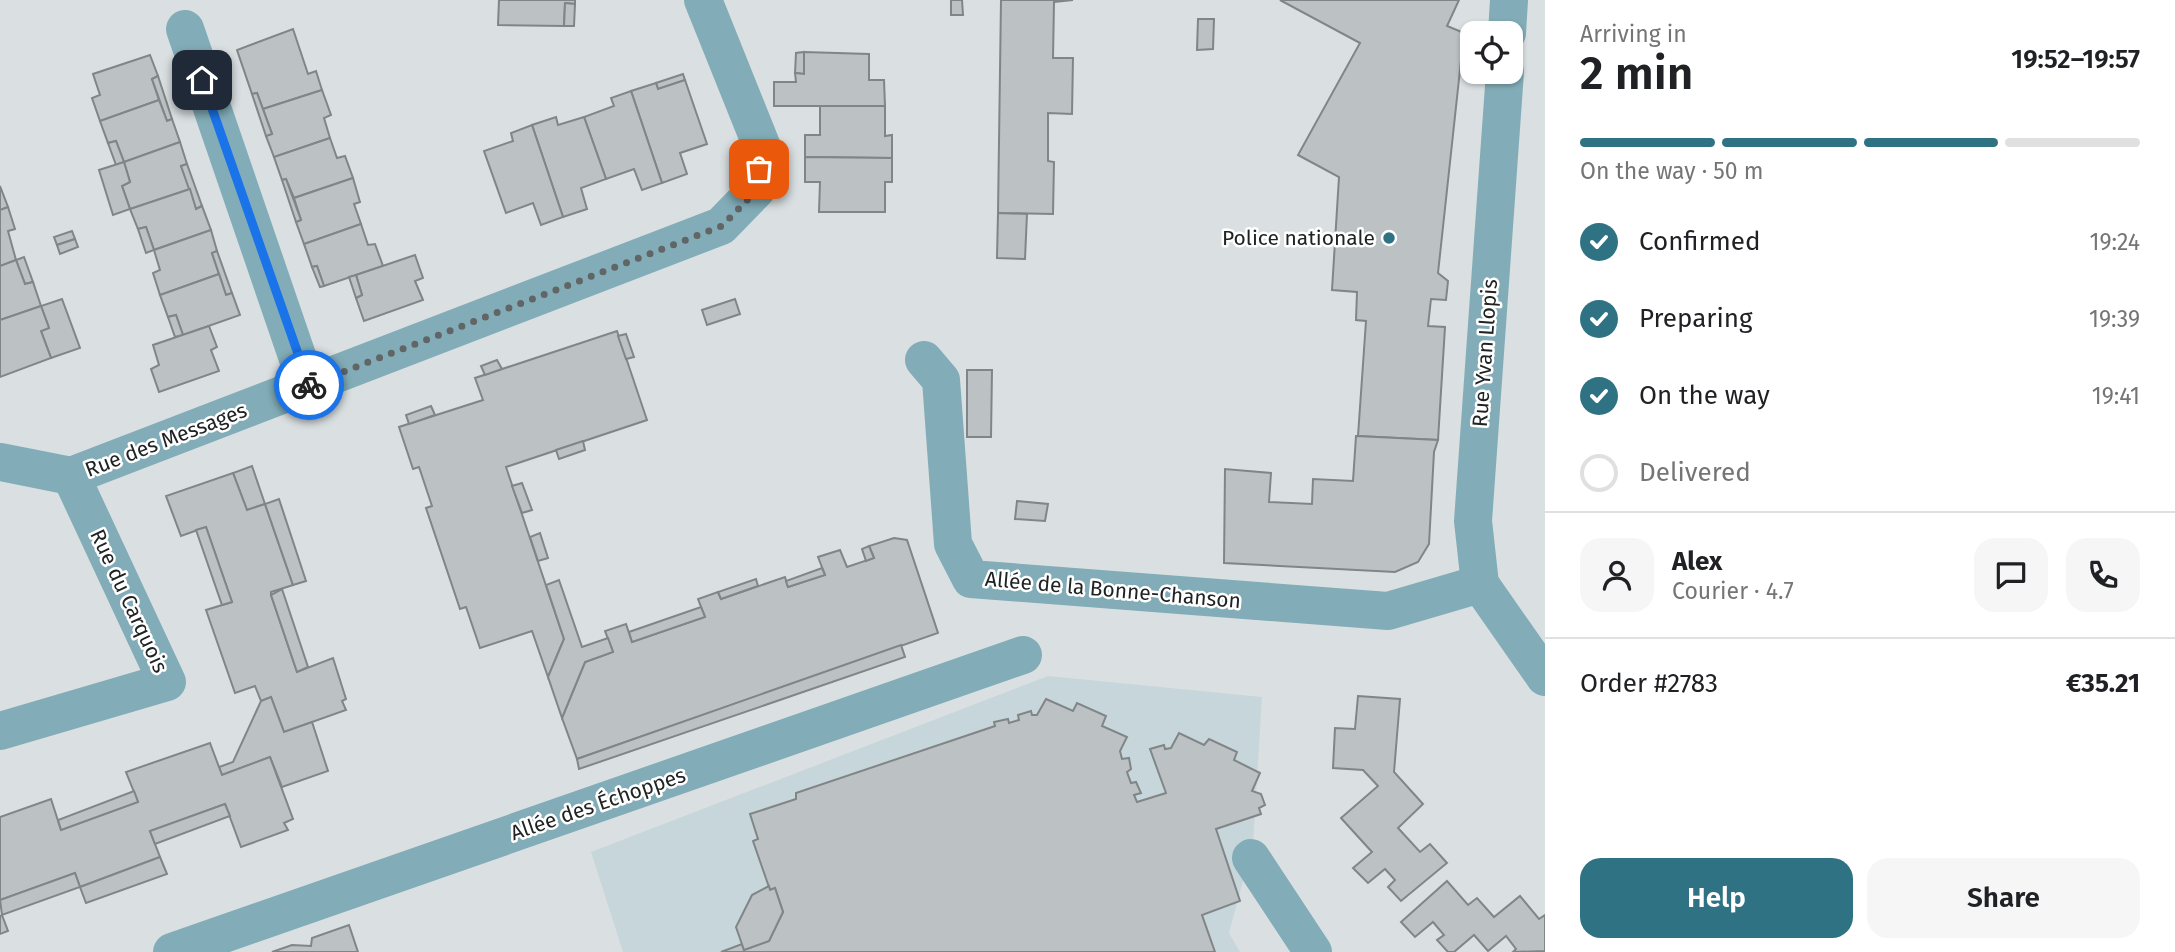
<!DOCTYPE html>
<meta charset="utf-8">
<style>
:root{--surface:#fff;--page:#f6f6f6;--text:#202124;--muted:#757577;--line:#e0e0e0;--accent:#2f7283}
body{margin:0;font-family:"Fira Sans",sans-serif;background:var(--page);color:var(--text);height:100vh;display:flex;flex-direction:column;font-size:26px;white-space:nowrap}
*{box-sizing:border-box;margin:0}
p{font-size:23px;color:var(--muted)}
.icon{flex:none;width:38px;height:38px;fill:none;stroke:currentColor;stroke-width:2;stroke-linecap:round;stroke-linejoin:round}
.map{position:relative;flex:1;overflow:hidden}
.side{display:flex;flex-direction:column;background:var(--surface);width:630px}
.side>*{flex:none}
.tools{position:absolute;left:1460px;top:21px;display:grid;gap:14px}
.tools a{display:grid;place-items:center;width:63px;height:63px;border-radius:14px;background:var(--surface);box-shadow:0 2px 5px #0004;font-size:35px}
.pin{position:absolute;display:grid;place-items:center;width:60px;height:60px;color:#fff;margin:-30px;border-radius:14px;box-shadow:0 4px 10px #0006}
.courier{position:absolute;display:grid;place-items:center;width:70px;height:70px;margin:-35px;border:5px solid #1a73e8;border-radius:50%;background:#fff;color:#222;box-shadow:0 2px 9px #0007}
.head em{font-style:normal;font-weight:600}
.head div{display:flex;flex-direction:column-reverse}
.head{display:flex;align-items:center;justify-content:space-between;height:119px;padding:0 35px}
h1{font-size:46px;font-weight:600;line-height:52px}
.bar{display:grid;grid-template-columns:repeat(4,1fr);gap:10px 7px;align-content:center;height:84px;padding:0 35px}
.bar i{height:9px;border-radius:5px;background:var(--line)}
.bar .selected{background:var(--accent)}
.bar p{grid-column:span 4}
.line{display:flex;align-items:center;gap:18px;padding:0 35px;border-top:2px solid var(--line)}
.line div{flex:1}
.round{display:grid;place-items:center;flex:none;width:74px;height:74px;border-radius:21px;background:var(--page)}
ol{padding:0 35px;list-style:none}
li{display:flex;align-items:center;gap:21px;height:77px}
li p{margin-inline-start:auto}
li .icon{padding:7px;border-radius:50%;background:var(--accent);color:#fff;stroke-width:4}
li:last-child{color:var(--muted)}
li i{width:38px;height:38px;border:4px solid var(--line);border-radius:50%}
.button{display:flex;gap:14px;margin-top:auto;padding:14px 35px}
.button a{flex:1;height:80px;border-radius:21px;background:var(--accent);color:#fff;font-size:28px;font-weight:600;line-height:80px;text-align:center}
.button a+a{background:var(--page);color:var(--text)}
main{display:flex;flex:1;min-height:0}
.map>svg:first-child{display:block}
.built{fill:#c7d6da}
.building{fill:#bcc1c3;stroke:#808687;stroke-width:2}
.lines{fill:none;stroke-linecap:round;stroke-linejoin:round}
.minor{stroke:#82adb8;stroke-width:38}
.done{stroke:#616566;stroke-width:7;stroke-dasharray:0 12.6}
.route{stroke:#1a73e8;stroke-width:9}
.poi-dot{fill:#2f7283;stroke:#fff;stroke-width:2.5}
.labels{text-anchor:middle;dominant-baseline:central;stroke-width:5;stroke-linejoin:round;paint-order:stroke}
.poi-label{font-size:21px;fill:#202323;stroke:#fff;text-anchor:end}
.street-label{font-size:21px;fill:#202323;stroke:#fff}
</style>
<main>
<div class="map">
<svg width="1545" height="952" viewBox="0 0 1545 952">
<rect width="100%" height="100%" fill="#dae0e2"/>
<path class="built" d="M1048,676l214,21 -9,147 -24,89 11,19h-617l-32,-100z"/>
<g class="building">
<path d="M499,0h76v4l-10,-1 -1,23 -66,-1z"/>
<path d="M951,0h11l1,15h-12z"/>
<path d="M1001,0h72l-19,2 -1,56h20l-1,56 -24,-1v48l6,1 -1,52 -55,-1z"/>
<path d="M1280,0h179l-12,26 17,7 -26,240 10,8 -2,19 -15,-1 -3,27 17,1 -7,113 -80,-4 8,-115 -10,-1 1,-28 -25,-2 7,-113 -41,-22 62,-112z"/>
<path d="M565,3l10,1 -1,22h-10z"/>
<path d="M1198,19h16l-1,30 -16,1z"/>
<path d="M293,29l15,45 8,-3 6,19 -59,19 -6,-16 -5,1 -15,-44z"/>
<path d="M804,52v22l-9,-1 1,-20z"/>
<path d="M804,52l65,2v26h15l1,26h-111v-24h22l-1,-9 9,1z"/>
<path d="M150,55l8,21 -6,3 7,21 -59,21 -8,-23 8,-3 -7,-21z"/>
<path d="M683,74l2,6 -27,9 -2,-6z"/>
<path d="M158,76l14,43 -5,2 -15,-42z"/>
<path d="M685,80l22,64 -27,9 7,21 -25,9 -31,-92 25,-8 2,6z"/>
<path d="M322,90l9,25 -7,3 6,20 -56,19 -8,-21 6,-2 -9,-25z"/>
<path d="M631,91l31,92 -20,7 -8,-21 -28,10 -22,-62 30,-11 -3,-8z"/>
<path d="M257,93l15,41 -6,2 -14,-42z"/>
<path d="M159,100l8,21 5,-2 8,23 -56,20 -8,-21 -8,2 -8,-22z"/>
<path d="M820,106h65v30l7,-1v23l-87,-1v-22h15z"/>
<path d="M556,117l2,8 26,-8 22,62 -25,9 6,21 -24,8 -31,-92z"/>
<path d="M532,125l31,92 -22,8 -8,-22 -27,10 -22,-62 29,-10 -2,-8z"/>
<path d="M330,138l7,20 8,-2 8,22 -59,20 -8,-19 -4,1 -8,-23z"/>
<path d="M116,141l8,21 -8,3 -8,-22z"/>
<path d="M180,142l7,22 -6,2 9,23 -60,20 -8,-23 8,-4 -6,-20z"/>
<path d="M805,157l87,1v24h-7v30h-66l1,-30h-15z"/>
<path d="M124,162l6,20 -8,4 8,23 -17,6 -14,-45z"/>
<path d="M187,164l15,42 -6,3 -15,-43z"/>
<path d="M353,178l7,24 -6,2 7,20 -57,20 -8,-22 5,-2 -7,-22z"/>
<path d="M286,179l15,41 -5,2 -14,-42z"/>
<path d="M0,186l8,21 -8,3z"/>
<path d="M190,189l6,20 6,-3 9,24 -57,20 -8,-23 -8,2 -8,-20z"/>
<path d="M8,207l7,22 -7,2 8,29 -16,6v-56z"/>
<path d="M998,213l29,1 -2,45 -28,-1z"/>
<path d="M361,224l7,21 7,-1 8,22 -59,20 -7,-20 -5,1 -8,-23z"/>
<path d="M146,227l8,23 -8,3 -8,-24z"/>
<path d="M211,230l6,21 -5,2 7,21 -59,21 -7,-22 7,-3 -6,-20z"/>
<path d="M72,231l3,8 -18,6 -3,-8z"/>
<path d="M75,239l3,8 -18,7 -3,-9z"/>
<path d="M217,251l15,42 -6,2 -14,-42z"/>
<path d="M415,255l8,23 -8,3 8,19 -59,21 -8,-23 6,-3 -6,-20z"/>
<path d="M24,257l9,25 -8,2 -9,-24z"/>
<path d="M16,260l9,24 8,-2 8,24 -41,14v-54z"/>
<path d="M317,266l7,20 -4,1 -8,-20z"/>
<path d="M219,274l7,21 6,-2 8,22 -57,20 -7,-20 -8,2 -8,-22z"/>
<path d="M356,275l6,20 -6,3 -7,-21z"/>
<path d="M62,299l18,49 -29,10 -10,-27 8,-3 -8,-22z"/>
<path d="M735,299l5,15 -33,11 -5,-15z"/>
<path d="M41,306l8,22 -8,3 10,27 -51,19v-57z"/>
<path d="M176,315l7,20 -8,2 -7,-20z"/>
<path d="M209,326l8,21 -6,3 8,21 -60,21 -8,-23 8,-4 -6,-20z"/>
<path d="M617,331l30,89 -141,47 58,172 -16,38 -16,-46 -52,17 -14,-41 -6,2 -34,-101 6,-2 -13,-39 -6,2 -14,-42 84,-27 -8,-22z"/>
<path d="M626,334l8,23 -8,2 -8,-23z"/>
<path d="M497,360l5,9 -17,6 -4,-9z"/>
<path d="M967,370h25l-1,67h-24z"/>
<path d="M431,406l4,9 -26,9 -3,-9z"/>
<path d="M1356,436l82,4 -4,12 -5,92 -11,18 -23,10 -171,-9 1,-94 46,4 -2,29 43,2 1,-25 40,2z"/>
<path d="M583,441l2,9 -26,9 -3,-9z"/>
<path d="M252,466l13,38 -18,6 -14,-37z"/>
<path d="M233,473l14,37 18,-6 28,81 -22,7v3l26,77 36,-14 13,41 -4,2 4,9 -62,22 -13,-35 -10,4 -6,-15 -20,7 -29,-83 26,-8 -26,-75 -25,9 -15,-40z"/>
<path d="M522,483l10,27 -10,3 -10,-27z"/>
<path d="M279,499l27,82 -13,4 -28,-81z"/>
<path d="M1017,501l31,3 -3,17 -30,-2z"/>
<path d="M206,527l26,75 -10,3 -26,-75z"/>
<path d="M540,533l8,25 -10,3 -8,-24z"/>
<path d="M894,538l13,2 31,93 -361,126 -15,-41 23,-56 28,-10 -8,-21 21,-7 6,18 73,-25 -7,-18 20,-7 3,7 64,-22 3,10 37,-12 -7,-18 22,-7 7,17 27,-9 -5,-12z"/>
<path d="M869,546l5,12 -8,3 -4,-12z"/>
<path d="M822,568l3,7 -37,12 -2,-6z"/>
<path d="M756,579l2,7 -37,13 -3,-7z"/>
<path d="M559,580l23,67 26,-9 5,14 -28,10 -23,56 -14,-41 16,-38 -18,-54z"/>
<path d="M282,589l26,78 -11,5 -26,-77z"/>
<path d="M701,607l4,10 -73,25 -3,-10z"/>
<path d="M901,645l4,12 -326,112 -2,-10z"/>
<path d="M1358,696l42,3 -6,73 29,32 -25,24 22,24 10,-8 17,19 -46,38 -13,-14 7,-7 -10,-11 -17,14 -15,-15 19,-16 -31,-34 37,-32 -15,-16 -30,-2 2,-40 20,1z"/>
<path d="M271,697l13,35 28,-10 16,49 -46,16 -12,-30 -48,18 -3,-8 14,-5 28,-61z"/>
<path d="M1046,699l27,12 4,-8 29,13 -4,10 25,11 -7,14 2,8 7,-1 2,11 -4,3 4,11 5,-1 5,11 -7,2 3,7 29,-9 -16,-44 14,-4 1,4 6,-1 8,-15 25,12 5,-6 28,13 -3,8 26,13 -8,18 9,3 4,11 -6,3 2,6 -45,15 24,72 -38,14 13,37h-494l21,-8 2,6 25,-9 14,-29 -8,-24 -5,2 -17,-49 5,-2 -8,-25 46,-15v-6l199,-67 -1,-4 14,-3 1,4 10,-3 -1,-5 13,-4 1,4h5z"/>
<path d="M210,743l12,32 48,-18 23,62 -9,4 4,7 -47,17 -16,-43 -75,27 10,26 -80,30 -5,-14 -75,27v-83l51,-18 10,31 77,-28 -12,-30z"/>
<path d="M134,791l4,11 -77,28 -3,-10z"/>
<path d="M225,804l5,12 -75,28 -5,-13z"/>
<path d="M160,857l7,17 -81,29 -6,-16z"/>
<path d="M75,873l5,14 -78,28 -2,-15z"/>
<path d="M1447,881l21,24 9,-7 17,19 26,-21 19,23 6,-4v36l-32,1 3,-3 -10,-13 -18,15 -14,-16 -20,17h-6l-11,-12 7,-5 -11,-13 -18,15 -14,-15z"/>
<path d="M769,886l1,4 5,-2 8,24 -14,29 -25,9 -8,-23 16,-32z"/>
<path d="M2,915l6,16 -8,3v-18z"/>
<path d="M349,925l9,27h-86l20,-7 19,1 1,-8z"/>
</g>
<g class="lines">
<g class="minor">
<path d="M185,29l122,356"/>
<path d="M1507,33l2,-33"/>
<path d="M1505,72l-32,449 7,63 65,93"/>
<path d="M924,360l17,20 12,164 18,35 417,32 92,-27"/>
<path d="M0,462l71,14 650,-250 35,-36 6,-43 -59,-147"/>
<path d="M0,731l167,-49 -96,-206"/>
<path d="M1251,858l62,94"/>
<path d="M172,952l851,-297"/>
</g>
</g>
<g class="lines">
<path class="done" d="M309,385l413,-159 35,-36 2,-21"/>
<path class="route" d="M202,80l107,305"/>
</g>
<circle class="poi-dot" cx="1389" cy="238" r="7"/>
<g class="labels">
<g class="poi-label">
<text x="1375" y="238">Police nationale</text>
</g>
<g class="street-label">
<text transform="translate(1485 353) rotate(-86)">Rue Yvan Llopis</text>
<text transform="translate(166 440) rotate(-21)">Rue des Messages</text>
<text transform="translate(1113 590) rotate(5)">Allée de la Bonne-Chanson</text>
<text transform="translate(129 601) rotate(65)">Rue du Carquois</text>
<text transform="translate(598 804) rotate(-19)">Allée des Échoppes</text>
</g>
</g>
</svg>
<div class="tools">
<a><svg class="icon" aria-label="locate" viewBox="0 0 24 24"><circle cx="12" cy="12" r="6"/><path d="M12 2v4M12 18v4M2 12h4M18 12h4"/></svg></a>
</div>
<div class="pin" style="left:759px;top:169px;background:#ea580c"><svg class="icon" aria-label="bag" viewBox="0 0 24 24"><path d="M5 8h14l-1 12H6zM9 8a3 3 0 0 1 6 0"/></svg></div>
<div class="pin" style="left:202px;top:80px;background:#1f2937"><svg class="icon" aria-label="home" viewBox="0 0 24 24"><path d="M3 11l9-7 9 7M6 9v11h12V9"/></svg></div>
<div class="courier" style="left:309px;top:385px"><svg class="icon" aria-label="bike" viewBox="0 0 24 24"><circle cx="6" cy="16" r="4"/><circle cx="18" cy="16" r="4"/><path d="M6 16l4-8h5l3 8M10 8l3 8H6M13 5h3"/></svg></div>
</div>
<section class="side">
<div class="head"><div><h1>2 min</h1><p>Arriving in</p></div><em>19:52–19:57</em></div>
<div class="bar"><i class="selected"></i><i class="selected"></i><i class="selected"></i><i></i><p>On the way · 50 m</p></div>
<ol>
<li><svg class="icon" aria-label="check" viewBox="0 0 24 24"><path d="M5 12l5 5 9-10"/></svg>Confirmed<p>19:24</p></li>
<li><svg class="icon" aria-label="check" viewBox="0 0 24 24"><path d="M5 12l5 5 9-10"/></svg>Preparing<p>19:39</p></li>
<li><svg class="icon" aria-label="check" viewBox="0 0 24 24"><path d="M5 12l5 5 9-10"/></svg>On the way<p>19:41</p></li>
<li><i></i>Delivered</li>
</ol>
<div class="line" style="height:126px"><a class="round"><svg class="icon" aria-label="person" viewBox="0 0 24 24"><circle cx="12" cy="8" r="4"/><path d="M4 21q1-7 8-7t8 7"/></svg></a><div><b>Alex</b><p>Courier · 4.7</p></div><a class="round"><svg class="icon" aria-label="chat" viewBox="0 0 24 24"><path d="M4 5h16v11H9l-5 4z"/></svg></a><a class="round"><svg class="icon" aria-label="phone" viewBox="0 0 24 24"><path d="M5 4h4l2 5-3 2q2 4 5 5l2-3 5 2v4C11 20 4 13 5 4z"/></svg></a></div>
<div class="line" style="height:91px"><div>Order #2783</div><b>€35.21</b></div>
<div class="button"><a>Help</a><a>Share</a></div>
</section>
</main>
